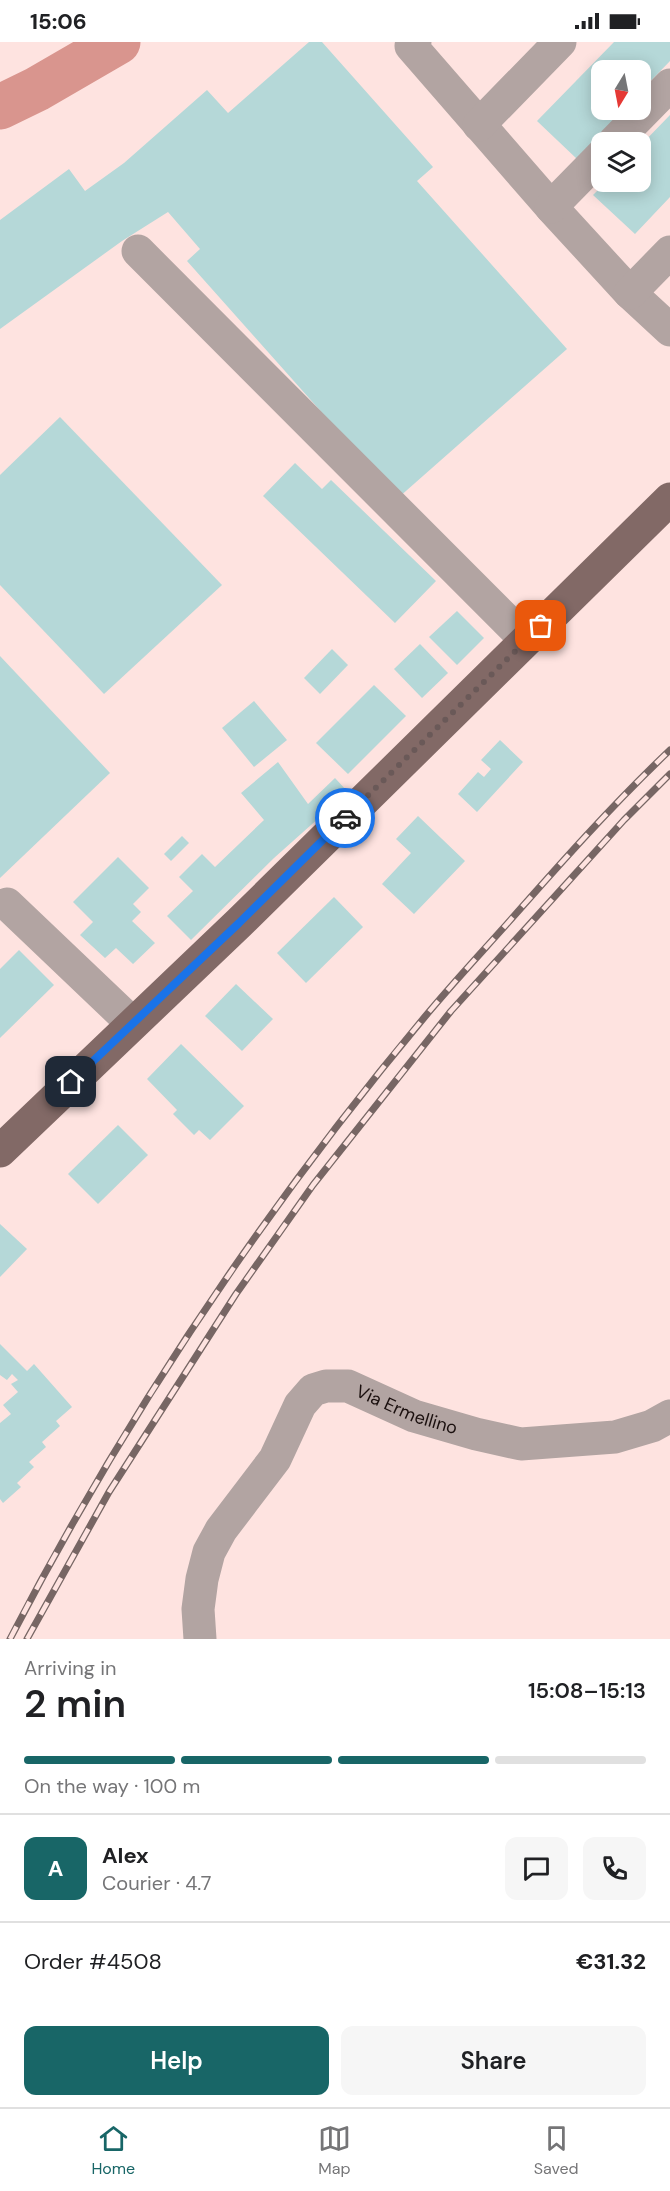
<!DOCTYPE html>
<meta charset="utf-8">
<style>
:root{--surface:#fff;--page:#f6f6f6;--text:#202124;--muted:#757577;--line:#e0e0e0;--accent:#186667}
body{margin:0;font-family:"DM Sans",sans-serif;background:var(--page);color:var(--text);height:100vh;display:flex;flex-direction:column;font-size:22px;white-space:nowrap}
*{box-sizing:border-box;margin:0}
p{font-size:20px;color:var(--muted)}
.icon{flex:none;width:33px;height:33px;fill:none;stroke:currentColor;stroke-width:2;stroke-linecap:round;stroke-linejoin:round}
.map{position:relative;height:1597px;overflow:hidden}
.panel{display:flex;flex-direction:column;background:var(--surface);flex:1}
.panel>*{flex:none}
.needle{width:39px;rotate:190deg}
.controls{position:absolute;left:591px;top:18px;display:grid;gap:12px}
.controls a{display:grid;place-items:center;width:60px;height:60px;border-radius:12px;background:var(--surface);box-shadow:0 3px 15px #0003;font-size:30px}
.pin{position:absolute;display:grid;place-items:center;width:51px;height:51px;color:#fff;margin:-26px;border-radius:12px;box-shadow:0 3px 9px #0006}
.courier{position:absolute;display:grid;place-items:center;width:60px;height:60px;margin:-30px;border:4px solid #1a73e8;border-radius:50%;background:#fff;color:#222;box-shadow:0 2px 8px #0007}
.overview em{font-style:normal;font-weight:600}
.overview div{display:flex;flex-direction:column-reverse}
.overview{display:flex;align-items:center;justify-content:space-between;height:102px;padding:0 24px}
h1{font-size:39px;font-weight:600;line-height:45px}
.bar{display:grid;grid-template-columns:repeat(4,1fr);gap:9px 6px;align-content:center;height:72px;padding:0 24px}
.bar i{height:8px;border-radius:4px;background:var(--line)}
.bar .on{background:var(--accent)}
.bar p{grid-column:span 4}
.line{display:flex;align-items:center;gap:15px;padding:0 24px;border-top:2px solid var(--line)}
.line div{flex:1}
.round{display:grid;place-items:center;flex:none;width:63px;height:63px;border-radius:12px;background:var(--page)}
.action{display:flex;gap:12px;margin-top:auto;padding:12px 24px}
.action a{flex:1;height:69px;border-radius:12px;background:var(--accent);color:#fff;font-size:24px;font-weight:600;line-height:69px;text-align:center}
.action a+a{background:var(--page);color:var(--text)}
.status{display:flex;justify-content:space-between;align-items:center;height:42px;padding:0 30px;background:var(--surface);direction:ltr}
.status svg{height:16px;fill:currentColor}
.menu{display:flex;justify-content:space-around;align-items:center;height:84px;border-top:2px solid var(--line);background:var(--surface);font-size:16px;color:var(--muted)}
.menu a{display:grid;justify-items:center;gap:3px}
.menu .on{color:var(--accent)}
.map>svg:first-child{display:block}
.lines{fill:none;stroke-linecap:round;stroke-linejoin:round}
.river{stroke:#d9958e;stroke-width:45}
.building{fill:#b5d8d8}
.minor{stroke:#b2a4a2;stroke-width:33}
.major{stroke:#826966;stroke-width:33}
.rail-casing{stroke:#776664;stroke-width:7}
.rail{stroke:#fee3e0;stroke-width:4.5;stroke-dasharray:14;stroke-linecap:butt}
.done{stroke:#6a5958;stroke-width:6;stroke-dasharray:0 10.8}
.route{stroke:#1a73e8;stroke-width:8}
.labels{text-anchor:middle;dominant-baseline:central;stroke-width:4.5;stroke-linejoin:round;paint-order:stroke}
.street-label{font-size:18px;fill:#1a0f0e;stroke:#fee3e0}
</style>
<div class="status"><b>15:06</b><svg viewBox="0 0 49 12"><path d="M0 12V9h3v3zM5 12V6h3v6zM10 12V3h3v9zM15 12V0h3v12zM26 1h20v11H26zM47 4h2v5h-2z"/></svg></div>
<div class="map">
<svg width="670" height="1597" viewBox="0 0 670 1597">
<rect width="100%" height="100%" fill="#fee3e0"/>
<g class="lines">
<path class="river" d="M0,65l37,-18 81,-47"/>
</g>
<g class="building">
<path d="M309,0h13l111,125 -16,14 150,168 -169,149 -211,-237 13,-12 -32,-37 -46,29 -122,88v-109l69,-51 16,22 39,-28 83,-73 21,23z"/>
<path d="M614,0h56v19l-30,31v-22h-38v40h22l-47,49 -40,-38z"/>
<path d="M670,73v82l-35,37 -42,-39 13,-13h34v-36z"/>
<path d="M60,375l162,168 -118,109 -104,-109v-110z"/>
<path d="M295,421l27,26 9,-9 105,101 -41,42 -132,-127z"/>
<path d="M457,569l27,27 -27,27 -28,-28z"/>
<path d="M420,602l28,29 -26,25 -28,-29z"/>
<path d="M332,607l16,16 -28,29 -16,-16z"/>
<path d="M0,614l110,117 -110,105z"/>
<path d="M374,643l32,31 -58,58 -32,-31z"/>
<path d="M254,659l33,39 -33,27 -32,-39z"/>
<path d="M500,698l23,22 -46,50 -19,-18 20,-22 6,5 7,-8 -10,-9z"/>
<path d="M278,720l30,42 27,-26 13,14 -74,66 -83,82 -24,-24 26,-25 -14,-14 23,-23 13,13 49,-47 -23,-27z"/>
<path d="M418,774l47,45 -51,53 -32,-30 29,-31 -15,-14z"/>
<path d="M182,794l7,7 -18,18 -7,-7z"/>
<path d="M118,815l31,31 -16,16 8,8 -9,9 23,22 -22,21 -17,-16 -11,10 -25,-23 13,-13 -20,-20z"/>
<path d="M334,855l29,30 -57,56 -29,-30z"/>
<path d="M19,908l35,35 -54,53v-69z"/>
<path d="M236,942l37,35 -31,32 -37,-35z"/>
<path d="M181,1002l63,62 -34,34 -11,-10 -5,5 -21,-21 4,-4 -30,-31z"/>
<path d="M118,1083l30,30 -50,49 -30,-30z"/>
<path d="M0,1182l27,25 -27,28z"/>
<path d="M0,1302l27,27 7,-7 38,43 -16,14 4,5 -18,16 4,5 -17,15 5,5 -17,16 4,4 -18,16 -3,-4v-76l11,-9 -8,-9 15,-13 -7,-8 7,-4 -6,-6 -5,6 -7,-5z"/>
</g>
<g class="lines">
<g class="minor">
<path d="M415,0l-4,4 140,161 79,86 40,37"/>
<path d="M479,83l81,-83"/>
<path d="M614,100l56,-57"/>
<path d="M551,165l51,-52"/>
<path d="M138,209l388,389"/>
<path d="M630,251l40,-41"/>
<path d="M7,862l125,119"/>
<path id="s1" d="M200,1597l-2,-30 4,-30 7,-27 12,-22 54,-71 25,-54 13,-15 13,-4h22l66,30 62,18 45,10 94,-7 37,-11 18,-10"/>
</g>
<path class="major" d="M0,1109l239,-228 431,-424"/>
<g class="rail-casing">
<g id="rail">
<path d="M10,1597c115,-222 257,-434 418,-626 25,-30 52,-59 78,-88 53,-60 106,-120 164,-175"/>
<path d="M27,1597l82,-147 127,-198 77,-109 138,-174 173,-191 46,-46"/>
</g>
</g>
<use href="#rail" class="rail"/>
</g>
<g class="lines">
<path class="done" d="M345,776l196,-192"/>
<path class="route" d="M71,1040l168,-159 106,-105"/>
</g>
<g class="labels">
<g class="street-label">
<text stroke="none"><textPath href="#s1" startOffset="381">Via Ermellino</textPath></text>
</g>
</g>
</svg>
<div class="controls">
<a><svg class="needle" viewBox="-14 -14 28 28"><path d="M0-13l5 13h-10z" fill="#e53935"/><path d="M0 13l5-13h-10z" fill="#757577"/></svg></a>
<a><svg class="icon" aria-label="layers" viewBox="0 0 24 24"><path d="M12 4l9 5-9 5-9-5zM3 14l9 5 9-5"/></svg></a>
</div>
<div class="pin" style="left:541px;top:584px;background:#ea580c"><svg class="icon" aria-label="bag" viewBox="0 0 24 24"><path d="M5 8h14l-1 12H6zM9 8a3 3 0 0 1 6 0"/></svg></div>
<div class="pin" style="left:71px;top:1040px;background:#1f2937"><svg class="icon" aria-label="home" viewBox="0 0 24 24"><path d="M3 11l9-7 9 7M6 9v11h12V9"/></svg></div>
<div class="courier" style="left:345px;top:776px"><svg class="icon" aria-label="car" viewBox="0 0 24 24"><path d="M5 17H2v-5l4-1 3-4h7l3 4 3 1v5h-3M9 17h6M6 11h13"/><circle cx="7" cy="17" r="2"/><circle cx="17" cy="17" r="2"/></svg></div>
</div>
<section class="panel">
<div class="overview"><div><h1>2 min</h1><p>Arriving in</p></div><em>15:08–15:13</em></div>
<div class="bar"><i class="on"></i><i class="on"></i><i class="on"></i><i></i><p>On the way · 100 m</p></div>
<div class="line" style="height:108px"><b class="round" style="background:var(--accent);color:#fff">A</b><div><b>Alex</b><p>Courier · 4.7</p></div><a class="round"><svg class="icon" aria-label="chat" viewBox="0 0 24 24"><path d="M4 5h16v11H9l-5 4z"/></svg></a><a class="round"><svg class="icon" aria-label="phone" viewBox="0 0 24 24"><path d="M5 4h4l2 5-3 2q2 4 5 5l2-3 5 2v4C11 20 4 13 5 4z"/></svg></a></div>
<div class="line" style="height:78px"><div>Order #4508</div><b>€31.32</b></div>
<div class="action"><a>Help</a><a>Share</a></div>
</section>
<nav class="menu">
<a class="on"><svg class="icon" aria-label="home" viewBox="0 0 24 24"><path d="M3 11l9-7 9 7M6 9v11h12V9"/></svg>Home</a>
<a><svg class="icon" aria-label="map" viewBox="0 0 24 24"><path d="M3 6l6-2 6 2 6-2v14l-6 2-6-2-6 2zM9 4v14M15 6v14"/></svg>Map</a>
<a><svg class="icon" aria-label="saved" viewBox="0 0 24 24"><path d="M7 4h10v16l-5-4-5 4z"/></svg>Saved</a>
</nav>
